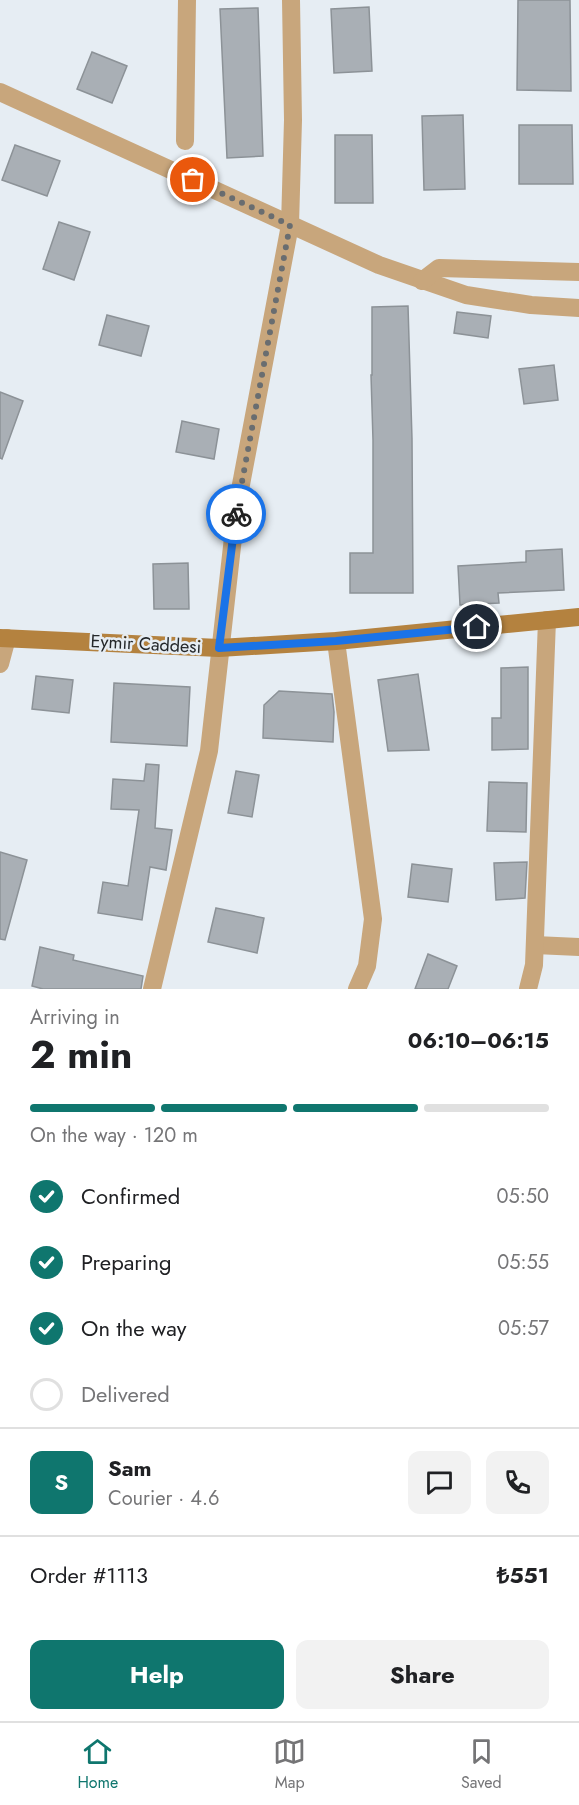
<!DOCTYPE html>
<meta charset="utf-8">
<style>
:root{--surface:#fff;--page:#f2f2f2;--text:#202124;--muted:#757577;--line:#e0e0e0;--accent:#0f766e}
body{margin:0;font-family:Jost,sans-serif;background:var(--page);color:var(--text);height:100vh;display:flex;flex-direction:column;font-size:22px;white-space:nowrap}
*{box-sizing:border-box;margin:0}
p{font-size:20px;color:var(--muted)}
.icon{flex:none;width:33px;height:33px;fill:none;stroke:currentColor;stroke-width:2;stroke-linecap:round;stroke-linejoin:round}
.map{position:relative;height:989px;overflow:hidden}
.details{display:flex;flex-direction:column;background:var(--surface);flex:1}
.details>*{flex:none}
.pin{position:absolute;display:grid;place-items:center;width:51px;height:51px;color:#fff;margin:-26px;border:3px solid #fff;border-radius:50%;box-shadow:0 2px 6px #0007}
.courier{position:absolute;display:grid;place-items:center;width:60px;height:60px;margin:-30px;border:4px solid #1a73e8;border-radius:50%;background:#fff;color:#222;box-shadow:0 2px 8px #0007}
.overview em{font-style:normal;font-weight:700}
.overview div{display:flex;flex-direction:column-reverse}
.overview{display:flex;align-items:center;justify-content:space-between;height:102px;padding:0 30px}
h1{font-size:39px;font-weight:700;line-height:45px}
.bar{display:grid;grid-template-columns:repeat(4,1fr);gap:9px 6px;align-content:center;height:72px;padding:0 30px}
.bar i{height:8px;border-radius:4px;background:var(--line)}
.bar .selected{background:var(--accent)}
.bar p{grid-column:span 4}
.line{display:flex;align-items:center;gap:15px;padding:0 30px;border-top:2px solid var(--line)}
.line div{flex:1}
.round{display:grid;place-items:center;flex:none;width:63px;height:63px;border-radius:12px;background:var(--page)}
ol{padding:0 30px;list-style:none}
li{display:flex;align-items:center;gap:18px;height:66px}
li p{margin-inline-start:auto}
li .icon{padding:6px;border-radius:50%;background:var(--accent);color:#fff;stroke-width:4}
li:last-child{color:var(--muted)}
li i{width:33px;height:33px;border:3px solid var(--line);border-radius:50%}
.button{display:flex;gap:12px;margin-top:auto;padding:12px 30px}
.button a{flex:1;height:69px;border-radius:12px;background:var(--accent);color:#fff;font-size:24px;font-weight:700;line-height:69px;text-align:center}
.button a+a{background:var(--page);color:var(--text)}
.tabs{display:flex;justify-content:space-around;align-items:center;height:84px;border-top:2px solid var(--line);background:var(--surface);font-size:16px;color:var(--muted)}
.tabs a{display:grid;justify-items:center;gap:3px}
.tabs .selected{color:var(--accent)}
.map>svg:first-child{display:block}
.building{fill:#a9afb5;stroke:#8c9297;stroke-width:1.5}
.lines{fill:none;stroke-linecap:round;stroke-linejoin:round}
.minor{stroke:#c8a67c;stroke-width:18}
.tertiary{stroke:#c8a67c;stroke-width:18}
.secondary{stroke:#b4823f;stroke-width:18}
.done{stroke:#696d70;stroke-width:6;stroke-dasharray:0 10.8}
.route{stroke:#1a73e8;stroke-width:8}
.labels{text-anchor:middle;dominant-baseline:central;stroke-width:5;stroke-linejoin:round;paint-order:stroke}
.street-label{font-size:18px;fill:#25282a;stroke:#e6edf3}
</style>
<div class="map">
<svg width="579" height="989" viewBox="0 0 579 989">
<rect width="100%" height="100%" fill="#e6edf3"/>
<g class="building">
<path d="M518,0h52l1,91 -54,-1z"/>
<path d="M369,7l3,64 -38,2 -3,-64z"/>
<path d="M258,8l5,148 -36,2 -7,-149z"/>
<path d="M92,52l35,14 -15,37 -35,-14z"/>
<path d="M463,115l2,74 -41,1 -2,-74z"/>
<path d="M519,125h53l1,59h-54z"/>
<path d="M335,135h37l1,68h-38z"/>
<path d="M15,145l45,16 -13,35 -45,-16z"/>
<path d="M59,222l31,10 -16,48 -31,-11z"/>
<path d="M408,306l4,133 1,154h-63v-40h23v-113l-2,-65h1v-68z"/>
<path d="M457,312l34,4 -3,22 -34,-5z"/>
<path d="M107,315l42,11 -8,30 -42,-11z"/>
<path d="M554,365l4,35 -34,4 -5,-35z"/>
<path d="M0,392l23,9 -21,58 -2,-1z"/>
<path d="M182,421l37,8 -5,30 -38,-7z"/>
<path d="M562,549l2,41 -66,3 1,10 -39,2 -2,-39 68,-4v-11z"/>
<path d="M188,563l1,46h-35l-1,-45z"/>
<path d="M528,667v82l-36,1v-32h9v-50z"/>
<path d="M418,674l11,76 -41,1 -10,-71z"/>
<path d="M36,676l37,4 -4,33 -37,-4z"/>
<path d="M114,683l76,4 -3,59 -76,-4z"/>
<path d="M279,691l53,3 2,18 -1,30 -70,-4 1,-33z"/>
<path d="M146,764l13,1 -4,63 17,2 -6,40 -16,-3 -8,53 -44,-7 5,-31 25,4 11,-76 -28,-1 2,-30 31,2z"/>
<path d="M236,771l23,4 -7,42 -24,-4z"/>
<path d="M489,782l38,1 -1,49 -39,-1z"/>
<path d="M0,852l27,8 -22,80 -5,-1z"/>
<path d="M527,862l-2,36 -29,2 -2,-37z"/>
<path d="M412,864l40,5 -4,33 -40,-5z"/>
<path d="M216,908l48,10 -7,35 -49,-11z"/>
<path d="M40,947l34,8 -1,5 70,16 -2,13h-98l-11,-3z"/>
<path d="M428,954l29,12 -9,23h-33z"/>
</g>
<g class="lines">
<g class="minor">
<path d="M0,92l379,173 87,30 65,10 48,3"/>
<path d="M185,141l2,-141"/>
<path d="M422,281l17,-13 140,4"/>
<path d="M336,641l37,278 -6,47 -10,23"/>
<path d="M0,664l7,-26"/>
<path d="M535,945l44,2"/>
<path d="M528,989l6,-24 13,-345"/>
</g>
<path class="tertiary" d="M152,989l57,-238 27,-240 54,-286 3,-105 -2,-120"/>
<path class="secondary" d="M0,638l219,10 117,-7 243,-24"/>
</g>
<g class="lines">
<path class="done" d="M193,180l97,45 -54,289"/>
<path class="route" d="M236,514l-17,134 117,-7 141,-14"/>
</g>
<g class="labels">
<g class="street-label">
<text transform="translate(146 644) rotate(3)">Eymir Caddesi</text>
</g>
</g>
</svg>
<div class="pin" style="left:193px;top:180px;background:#ea580c"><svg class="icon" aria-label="bag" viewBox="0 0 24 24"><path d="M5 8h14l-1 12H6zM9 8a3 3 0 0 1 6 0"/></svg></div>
<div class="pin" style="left:477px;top:627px;background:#1f2937"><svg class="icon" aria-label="home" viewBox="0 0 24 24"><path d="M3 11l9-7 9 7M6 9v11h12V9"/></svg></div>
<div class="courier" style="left:236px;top:514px"><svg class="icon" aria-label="bike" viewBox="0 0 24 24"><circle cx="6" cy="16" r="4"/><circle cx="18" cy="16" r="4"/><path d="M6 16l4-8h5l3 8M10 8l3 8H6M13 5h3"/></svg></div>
</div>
<section class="details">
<div class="overview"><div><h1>2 min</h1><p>Arriving in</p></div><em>06:10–06:15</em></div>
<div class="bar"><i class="selected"></i><i class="selected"></i><i class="selected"></i><i></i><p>On the way · 120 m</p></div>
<ol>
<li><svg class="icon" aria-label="check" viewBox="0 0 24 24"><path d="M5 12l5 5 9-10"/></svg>Confirmed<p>05:50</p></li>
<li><svg class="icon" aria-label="check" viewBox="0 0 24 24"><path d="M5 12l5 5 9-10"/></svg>Preparing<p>05:55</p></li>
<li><svg class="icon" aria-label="check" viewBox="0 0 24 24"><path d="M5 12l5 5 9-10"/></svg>On the way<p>05:57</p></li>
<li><i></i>Delivered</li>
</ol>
<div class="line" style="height:108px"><b class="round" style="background:var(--accent);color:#fff">S</b><div><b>Sam</b><p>Courier · 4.6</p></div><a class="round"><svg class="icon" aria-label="chat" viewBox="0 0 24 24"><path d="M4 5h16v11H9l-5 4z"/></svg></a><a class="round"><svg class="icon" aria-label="phone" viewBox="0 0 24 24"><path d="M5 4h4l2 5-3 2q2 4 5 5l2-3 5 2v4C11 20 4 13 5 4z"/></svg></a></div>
<div class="line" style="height:78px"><div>Order #1113</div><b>₺551</b></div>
<div class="button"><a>Help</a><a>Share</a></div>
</section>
<nav class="tabs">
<a class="selected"><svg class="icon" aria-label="home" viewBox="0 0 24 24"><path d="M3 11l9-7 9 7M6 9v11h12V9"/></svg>Home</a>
<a><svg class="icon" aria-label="map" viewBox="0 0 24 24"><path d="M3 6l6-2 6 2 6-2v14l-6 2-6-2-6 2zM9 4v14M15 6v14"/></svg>Map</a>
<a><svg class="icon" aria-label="saved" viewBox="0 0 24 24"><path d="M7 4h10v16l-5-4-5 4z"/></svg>Saved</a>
</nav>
